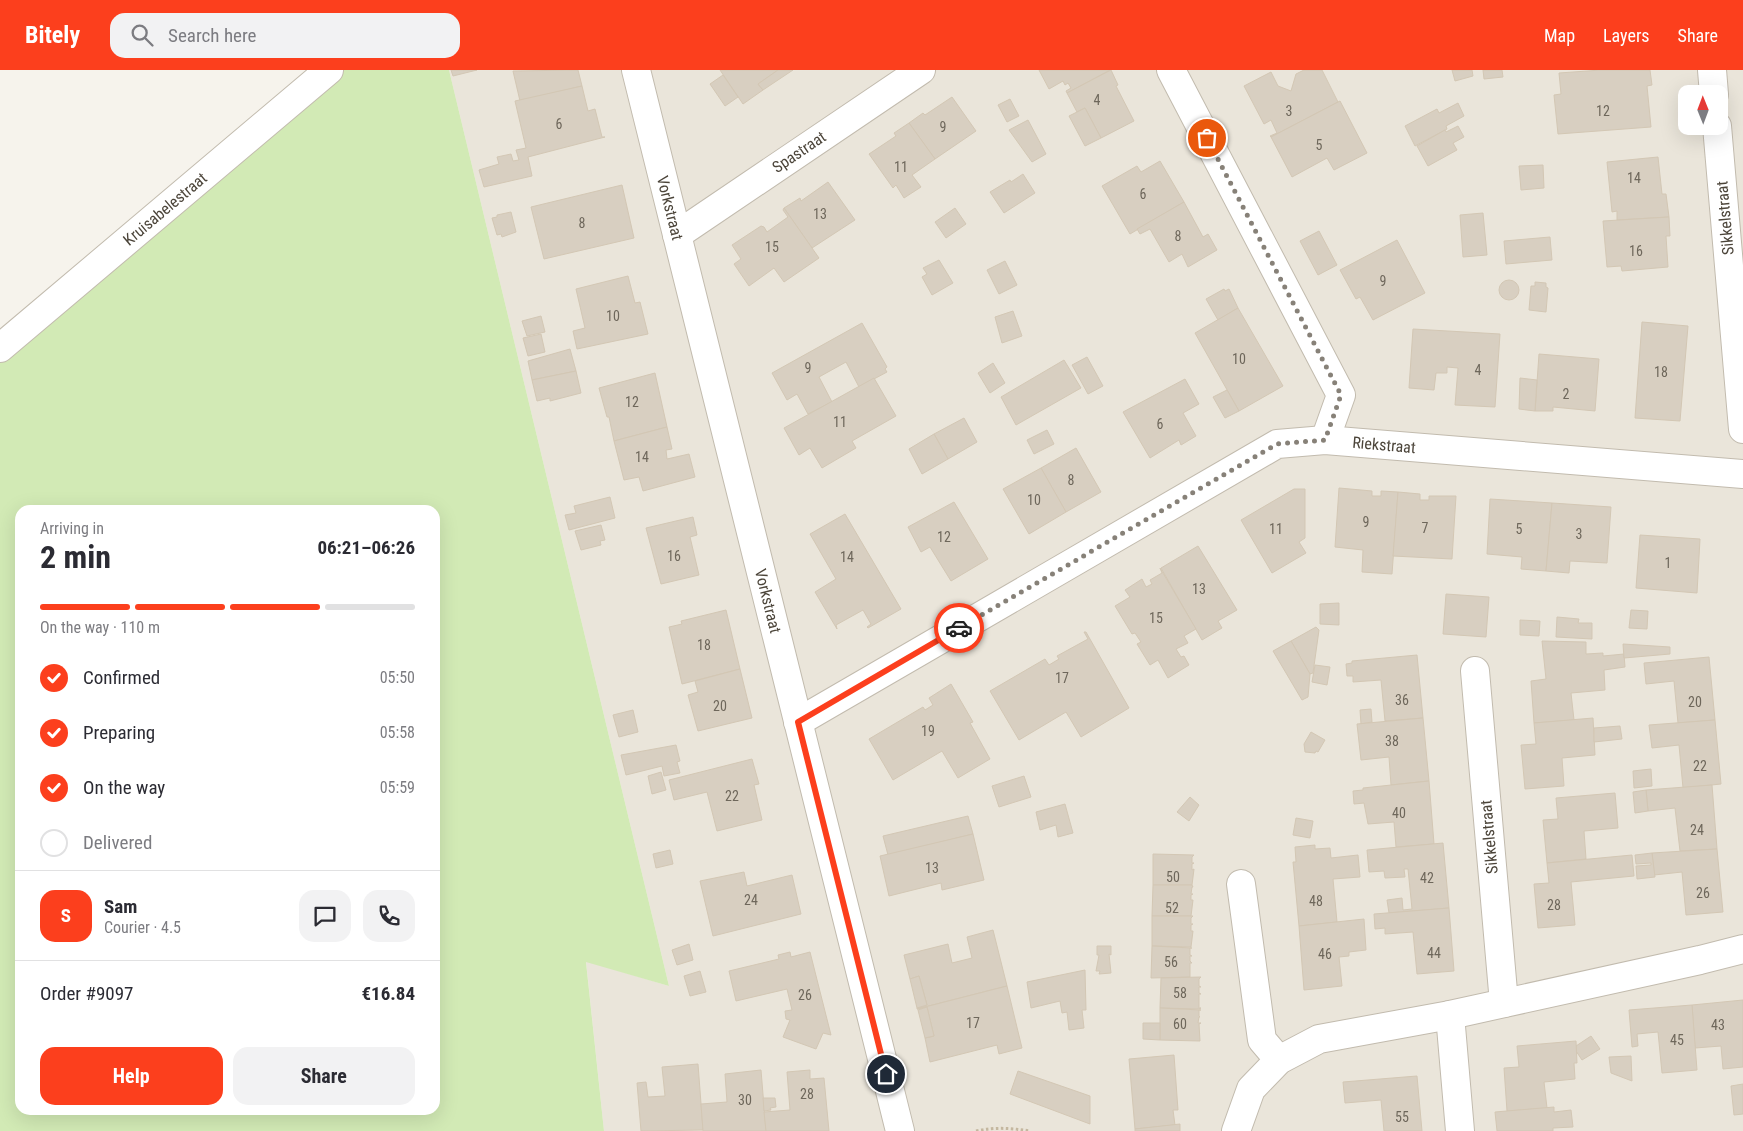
<!DOCTYPE html>
<meta charset="utf-8">
<style>
:root{--surface:#fff;--page:#f2f2f3;--text:#2b2b33;--muted:#7c7c81;--line:#e1e1e2;--accent:#fc3f1d}
body{margin:0;font-family:"Roboto Condensed",sans-serif;background:var(--page);color:var(--text);height:100vh;display:flex;flex-direction:column;font-size:19px;white-space:nowrap}
*{box-sizing:border-box;margin:0}
p{font-size:16px;color:var(--muted)}
.icon{flex:none;width:28px;height:28px;fill:none;stroke:currentColor;stroke-width:2;stroke-linecap:round;stroke-linejoin:round}
.map{position:relative;flex:1;overflow:hidden}
.drawer{position:absolute;left:15px;top:435px;width:425px;height:610px;display:flex;flex-direction:column;background:var(--surface);border-radius:15px;box-shadow:0 5px 20px #0002}
.drawer>*{flex:none}
.needle{width:32px;rotate:359deg}
.fabs{position:absolute;left:1678px;top:15px;display:grid;gap:10px}
.fabs a{display:grid;place-items:center;width:50px;height:50px;border-radius:10px;background:var(--surface);box-shadow:0 5px 20px #0002;font-size:25px}
.pin{position:absolute;display:grid;place-items:center;width:42px;height:42px;color:#fff;margin:-21px;border:2px solid #fff;border-radius:50%;box-shadow:0 1px 5px #0007}
.courier{position:absolute;display:grid;place-items:center;width:50px;height:50px;margin:-25px;border:4px solid #fc3f1d;border-radius:50%;background:#fff;color:#222;box-shadow:0 1px 6px #0007}
.head em{font-style:normal;font-weight:700}
.head div{display:flex;flex-direction:column-reverse}
.head{display:flex;align-items:center;justify-content:space-between;height:85px;padding:0 25px}
h1{font-size:32px;font-weight:700;line-height:38px}
.bar{display:grid;grid-template-columns:repeat(4,1fr);gap:8px 5px;align-content:center;height:60px;padding:0 25px}
.bar i{height:6px;border-radius:4px;background:var(--line)}
.bar .current{background:var(--accent)}
.bar p{grid-column:span 4}
.line{display:flex;align-items:center;gap:12px;padding:0 25px;border-top:1px solid var(--line)}
.line div{flex:1}
.round{display:grid;place-items:center;flex:none;width:52px;height:52px;border-radius:15px;background:var(--page)}
ol{padding:0 25px;list-style:none}
li{display:flex;align-items:center;gap:15px;height:55px}
li p{margin-inline-start:auto}
li .icon{padding:5px;border-radius:50%;background:var(--accent);color:#fff;stroke-width:4}
li:last-child{color:var(--muted)}
li i{width:28px;height:28px;border:2px solid var(--line);border-radius:50%}
.button{display:flex;gap:10px;margin-top:auto;padding:10px 25px}
.button a{flex:1;height:58px;border-radius:15px;background:var(--accent);color:#fff;font-size:20px;font-weight:700;line-height:58px;text-align:center}
.button a+a{background:var(--page);color:var(--text)}
header{display:flex;align-items:center;gap:30px;box-sizing:border-box;height:70px;padding:0 25px;background:var(--accent);color:#fff}
header strong{font-size:24px}
nav{display:flex;gap:28px;margin-inline-start:auto;font-size:18px}
.search{width:350px;height:45px;background:var(--page);display:flex;align-items:center;gap:12px;box-sizing:border-box;padding:0 18px;border-radius:15px;color:var(--muted);font-size:19px}
.map>svg:first-child{display:block}
.residential{fill:#eae5da;fill-rule:evenodd}
.green{fill:#d2eab5;fill-rule:evenodd}
.building{fill:#d8cfc1;stroke:#d3c7b4}
.lines{fill:none;stroke-linecap:round;stroke-linejoin:round}
.street-casing{stroke:#c2bbae;stroke-width:30}
.path{stroke:#c4b79f;stroke-width:3;stroke-dasharray:2.5 2.5;stroke-linecap:butt}
.street{stroke:#fff;stroke-width:28}
.done{stroke:#878178;stroke-width:5;stroke-dasharray:0 9}
.route{stroke:#fc3f1d;stroke-width:6}
.labels{text-anchor:middle;dominant-baseline:central;stroke-width:4;stroke-linejoin:round;paint-order:stroke}
.number-label{font-size:14px;fill:#6e675b}
.street-label{font-size:16px;fill:#4b4439;stroke:#fff}
</style>
<header>
<strong>Bitely</strong>
<div class="search"><svg class="icon" aria-label="search" viewBox="0 0 24 24"><circle cx="10" cy="10" r="6"/><path d="M15 15l6 6"/></svg>Search here</div>
<nav><a>Map</a><a>Layers</a><a>Share</a></nav>
</header>
<div class="map">
<svg width="1743" height="1061" viewBox="0 0 1743 1061">
<rect width="100%" height="100%" fill="#f6f3ec"/>
<path class="residential" d="M449,0h1294v1061h-1139l-18,-170 83,25zM1686,24h33v32h-33z"/>
<path class="green" d="M329,0h120l220,916 -83,-24 18,169h-604v-783zM20,440h415v600h-415z"/>
<g class="building">
<path d="M451,0h26l-24,6z"/>
<path d="M578,0l4,16 -62,15 -7,-30z"/>
<path d="M720,0h58l-20,14 5,6 -20,14z"/>
<path d="M778,0h15l-30,20 -5,-6z"/>
<path d="M1039,0h71l-43,23 -1,-2 5,-3 -3,-5 -3,2 -2,-4 -14,8z"/>
<path d="M1111,0l7,15 -2,1 18,35 -33,17 -16,-30 -8,4 -10,-19z"/>
<path d="M1304,0h18l16,32 -67,35 -1,-1 7,-3 -6,-13 -7,4 -20,-38 27,-14 7,14 13,5 5,-17z"/>
<path d="M1452,0h20l1,6 -18,5z"/>
<path d="M1483,0h19l1,7 -19,2z"/>
<path d="M1601,0h49l2,15 -5,1 4,41 -93,7 -4,-39 7,-1 -2,-21z"/>
<path d="M723,5l15,22 -13,9 -15,-22z"/>
<path d="M582,16l6,25 7,-2 7,28h3l-77,20 4,19 -48,11 -5,-17 20,-6 -2,-7 14,-3 2,7 6,-1 -3,-10 10,-2 -11,-47z"/>
<path d="M952,27l24,34 -41,28 -26,-36 14,-10 2,2z"/>
<path d="M1010,29l9,17 -12,6 -9,-17z"/>
<path d="M1340,31l27,52 -33,17 -7,-12 -35,19 -21,-40z"/>
<path d="M1458,33l6,13 -18,10 1,3 -32,17 -10,-20 32,-17 2,4z"/>
<path d="M1085,38l16,30 -16,8 -16,-30z"/>
<path d="M1028,50l18,34 -14,8 -23,-32z"/>
<path d="M909,53l26,36 -23,16 9,12 -17,11 -8,-13 -3,3 -24,-34 27,-18 -2,-3z"/>
<path d="M1458,56l6,11 -11,6 4,7 -29,16 -11,-20 28,-16 1,2z"/>
<path d="M1658,87l4,37h4l3,23 -52,3v-9l-5,1 -5,-50z"/>
<path d="M1160,91l24,41 -54,32 -28,-48 35,-20 4,6z"/>
<path d="M1543,95l1,23 -23,2 -2,-24z"/>
<path d="M1023,104l12,19 -31,20 -14,-21 20,-12 1,2z"/>
<path d="M828,112l27,38 -43,28 -28,-40 16,-10 1,3z"/>
<path d="M622,115l12,53 -90,21 -13,-52z"/>
<path d="M1184,132l19,35 5,-3 9,16 -29,17 -6,-13 -13,8 -19,-33 -10,5 -3,-5z"/>
<path d="M784,138l35,50 -35,24 -10,-14 -25,18 -15,-22 7,-5 -9,-14 29,-19 3,1 3,5 21,-15 -5,-7z"/>
<path d="M955,138l11,16 -20,14 -11,-16z"/>
<path d="M511,142l5,20 -14,5 -1,-3 -4,1 -5,-17 5,-1v-2z"/>
<path d="M1483,143l4,42 -24,2 -3,-42z"/>
<path d="M1669,147l1,19h-4l2,31 -46,4 -1,-5 -14,1 -4,-46z"/>
<path d="M1319,161l18,34 -19,10 -18,-34z"/>
<path d="M1550,167l2,23 -46,4 -2,-23z"/>
<path d="M1397,170l28,53 -52,27 -13,-23 -4,2 -16,-29z"/>
<path d="M939,190l14,23 -21,12 -10,-18 5,-3 -4,-6z"/>
<path d="M1005,191l12,24 -18,9 -12,-24z"/>
<path d="M628,206l7,27 5,-1 8,32 -71,15 -4,-18 12,-3 -9,-39z"/>
<circle cx="1509" cy="220" r="10"/>
<path d="M1535,212l11,1v4l2,1 -2,24 -17,-2 2,-24h4z"/>
<path d="M1224,219l1,2 4,-2 9,19 -20,12 -12,-21z"/>
<path d="M1238,238l45,78 -44,25 -44,-78z"/>
<path d="M1013,241l9,25 -20,7 -7,-26z"/>
<path d="M541,246l4,16 -18,4 -5,-15z"/>
<path d="M1642,252l46,4 -8,95 -45,-3z"/>
<path d="M862,253l25,44 -2,2 2,3 -28,15 -13,-25 -27,15 13,25 -24,12 -11,-20 -10,6 -15,-27z"/>
<path d="M1413,259l87,5 -5,73 -40,-2 3,-37 -11,-1v6h-11l-2,17 -25,-2z"/>
<path d="M541,264l4,18 -17,4 -5,-18z"/>
<path d="M570,279l6,22 -44,9 -4,-19z"/>
<path d="M1539,284l60,5 -4,52 -42,-4v4h-18z"/>
<path d="M1087,287l16,29 -15,8 -16,-29z"/>
<path d="M1064,290l17,28 -65,37 -15,-28z"/>
<path d="M993,293l12,20 -15,10 -12,-20z"/>
<path d="M576,301l5,22 -31,8v-3l-13,3 -5,-21z"/>
<path d="M655,303l12,54 -53,14 -5,-24h-2l-8,-29z"/>
<path d="M874,308l22,38 -44,25 4,7 -34,20 -12,-20 -11,7 -15,-27z"/>
<path d="M1520,308l17,2 -2,31 -16,-2z"/>
<path d="M1185,309l14,25 -16,9 13,23 -15,9 -2,-5 -29,18 -27,-46z"/>
<path d="M1227,320l12,21 -14,7 -12,-21z"/>
<path d="M964,348l13,24 -29,17 -14,-25z"/>
<path d="M667,357l5,22 -6,1 1,9 22,-5 6,23 -52,14 -4,-14 -15,3 -10,-39z"/>
<path d="M1047,360l7,14 -20,10 -7,-14z"/>
<path d="M934,364l14,25 -26,15 -13,-25z"/>
<path d="M1076,378l25,44 -35,20 -25,-44z"/>
<path d="M1041,398l25,44 -37,22 -26,-45z"/>
<path d="M1339,418l33,3v5h9v-5l17,1 -6,82 -30,-2 1,-22 -28,-3z"/>
<path d="M1294,419h11v49l-6,4 7,11 -34,20 -31,-53z"/>
<path d="M1398,422l22,2v6h9v-4h27l-4,63 -59,-3z"/>
<path d="M610,427l5,21 -46,12 -4,-15 11,-2 -2,-7z"/>
<path d="M1490,429l62,4 -6,68 -25,-2 1,-12 -35,-3z"/>
<path d="M954,432l34,57 -37,22 -21,-34 -9,5 -13,-25z"/>
<path d="M1552,433l59,4 -4,56 -37,-2 -1,12 -23,-2z"/>
<path d="M845,444l56,95 -33,19 -1,-1 4,-3 -8,-14 -27,15 1,4 -22,-37 21,-13 -26,-45z"/>
<path d="M693,447l4,18 -7,2 9,38 -38,9 -15,-56z"/>
<path d="M601,455l4,15 -5,1 1,4 -20,5 -6,-19z"/>
<path d="M1640,465l60,4 -3,54 -61,-5z"/>
<path d="M1198,476l39,64 -19,11 4,7 -20,12 -41,-72z"/>
<path d="M1160,498l36,61 -12,7 4,7 -12,6 5,8 3,-1 5,9 -21,13 -10,-18 -8,5 -13,-21 4,-2 -6,-9 -3,1 -17,-28 15,-9 -5,-7 17,-11 4,8 6,-3 -2,-4 12,-7z"/>
<path d="M1446,524l43,3 -3,40 -43,-3z"/>
<path d="M1339,533v22l-19,-1v-20z"/>
<path d="M726,540l14,59 -58,15 -13,-57 13,-3 -1,-3z"/>
<path d="M1631,540l17,1 -1,18 -18,-1z"/>
<path d="M1557,547l22,2 -1,4h14v16l-36,-2z"/>
<path d="M1520,550l20,1 -1,15 -19,-1z"/>
<path d="M1316,557l3,3 -6,43 -3,1 -19,-33z"/>
<path d="M1084,562h2l43,76 -48,29 -15,-25 -47,28 -29,-49 55,-32 4,6 10,-6 -2,-3 31,-17z"/>
<path d="M1291,571l19,33 -2,23 -6,3 -29,-49z"/>
<path d="M1542,571l44,1v12l17,-1v3l21,-2 1,13 -21,3 1,20 -34,3 3,27 -40,3 -3,-42 15,-2z"/>
<path d="M1623,574l47,3v7l-46,4z"/>
<path d="M1417,585l6,63 -38,3 -4,-41 -28,2v-6h-6l-1,-12 6,-1v-2z"/>
<path d="M1709,587l6,63 -37,3 -4,-42 -28,3 -2,-21z"/>
<path d="M1315,595l15,2 -3,18 -15,-3z"/>
<path d="M740,599l12,49 -54,13 -10,-36 10,-3 -3,-11z"/>
<path d="M951,614l22,38 -3,1 20,36 -32,19 -16,-27 -49,29 -24,-41 54,-32 2,3 8,-5 -4,-7z"/>
<path d="M1371,639l1,13 -11,2 -1,-14z"/>
<path d="M633,640l5,22 -19,5 -6,-22z"/>
<path d="M1423,648l6,63 -38,4 -2,-28 -28,3 -4,-36z"/>
<path d="M1593,648l2,37 -33,3 2,28 -39,3 -4,-44 15,-1 -2,-21z"/>
<path d="M1715,650l6,64 -38,4 -4,-43 -27,3 -3,-23z"/>
<path d="M1620,656l2,13 -28,3v-14z"/>
<path d="M1311,662l14,8 -7,12 -2,-1 -1,2 -10,-1 -1,-8z"/>
<path d="M676,675l4,16 -3,1 3,11 -16,3 -2,-10 -36,9 -5,-20z"/>
<path d="M752,689l7,25 -5,1 8,35 -45,11 -10,-39 -33,8 -5,-20z"/>
<path d="M1651,699l1,17 -18,2 -1,-17z"/>
<path d="M661,702l5,18 -14,4 -4,-18z"/>
<path d="M1024,706l7,21 -32,10 -7,-21z"/>
<path d="M1429,711l5,63 -38,3 -2,-25 -26,2 -4,-21 -10,1 -1,-13 10,-1v-2z"/>
<path d="M1712,715l5,64 -37,2 -5,-43 -27,3 -2,-21z"/>
<path d="M1646,720l2,21 -13,2 -2,-21z"/>
<path d="M1615,723l3,35 -34,3 2,28 -39,4 -4,-43 15,-1 -2,-21z"/>
<path d="M1190,727l9,8 -10,16 -12,-9z"/>
<path d="M1065,734l8,29 -15,4 -2,-12 -16,5 -4,-18z"/>
<path d="M968,746l5,18 -85,21 -5,-19z"/>
<path d="M1296,748l17,3 -3,17 -17,-3z"/>
<path d="M973,764l11,46 -42,10 -1,-7 -52,13 -9,-40z"/>
<path d="M1443,773l6,65 -60,5 -2,-13 15,-2 1,12 9,-1 -4,-40h-4l1,8 -20,1 -1,-7 -15,1 -2,-22z"/>
<path d="M1315,775v4l15,-1 1,10 27,-3 2,22 -27,2 4,43 -38,4 -6,-64h3l-1,-15z"/>
<path d="M1717,779l6,63 -37,3 -4,-43 -28,3 -2,-22z"/>
<path d="M670,780l3,14 -17,4 -3,-14z"/>
<path d="M1652,783l3,24 -18,2 -1,-13 15,-1v-2l-15,1 -1,-9z"/>
<path d="M1153,784l41,1 -2,2v6h2l-2,1v6l2,-1 -2,16h-39z"/>
<path d="M1632,785l2,21 -63,6 4,43 -37,3 -4,-44 15,-1 -2,-20z"/>
<path d="M744,802l3,14 45,-11 9,39 -88,22 -13,-55z"/>
<path d="M1153,815h39l1,2h-1l-1,7h2l-2,1v5h2l-2,16h-39z"/>
<path d="M1449,838l5,63 -37,3 -4,-42 -28,2v-6l-10,1 -1,-15z"/>
<path d="M1152,846h41l-2,2v6h2l-2,1v6h2l-2,16 -39,-1z"/>
<path d="M1364,849l2,31 -17,2v4l-10,1 3,29 -38,4 -5,-64z"/>
<path d="M993,860l14,56 -90,23v-1l10,-3 -8,-29 -9,3 -6,-24 44,-11 4,19 20,-5 -5,-21z"/>
<path d="M689,874l4,16 -16,5 -5,-15z"/>
<path d="M1097,876h14v9l-2,-1 2,19 -12,1 1,-3h-4l3,-16h-2z"/>
<path d="M1152,876l40,2h-2v7l2,1h-2v5l2,2h-2v14l-39,1z"/>
<path d="M790,882l1,5 19,-5 21,83 -8,-2 -7,16 -33,-12 7,-17 -4,-1 -1,-8 7,-1 -5,-21 -51,12 -7,-30 50,-12 -1,-4z"/>
<path d="M1085,900l1,40h-4l2,18 -15,2 -2,-18 -5,1 -2,-12 -29,7 -4,-26z"/>
<path d="M700,901l6,21 -16,4 -6,-20z"/>
<path d="M919,906l8,29 -10,3 -7,-29z"/>
<path d="M1201,907l-2,2v7l2,1h-2v6l2,1h-2v14h2l-2,1 -39,-1 1,-30z"/>
<path d="M1007,916l15,62 -23,6 -2,-9 -67,17 -5,-24 9,-2 -7,-29 -10,2z"/>
<path d="M1743,930v67l-20,2 -2,-23 -26,2 -3,-43z"/>
<path d="M1692,935l5,65 -35,3 -4,-41 -21,2 1,12 -6,1 -3,-37z"/>
<path d="M927,937l7,29 -9,2 -7,-28z"/>
<path d="M1160,938l41,2h-2v6l1,1h-1l-1,6h3l-2,1 1,17 -40,-1z"/>
<path d="M1143,953h17v17l-17,-1z"/>
<path d="M1591,966l9,13 -18,11 -6,-9v-5z"/>
<path d="M1576,971l1,22h-3l1,16 -31,3 3,26 -40,3 -3,-43 15,-1 -2,-21z"/>
<path d="M1174,985l4,55h-5l2,15 -40,4 -6,-70z"/>
<path d="M1631,986l1,25 -21,-8 -2,-16z"/>
<path d="M698,994l5,66 -62,1 -4,-48 9,-1 2,15 17,-1 -3,-29z"/>
<path d="M761,1000l5,61h-63l-2,-27 26,-2 -2,-28z"/>
<path d="M810,1000v9l14,-1 5,53h-63l-2,-19 26,-2 -3,-38z"/>
<path d="M1018,1001l72,25v28l-80,-30z"/>
<path d="M1417,1006l5,55h-38l-3,-31 -36,3 -2,-21z"/>
<path d="M1743,1014v30l-9,1 -3,-29z"/>
<path d="M763,1028h12l1,9 -6,1 1,2 -7,1z"/>
<path d="M1554,1037v5l17,-2 2,17 -20,1v3h-56l-2,-19z"/>
<path d="M1180,1054v7h-45v-2z"/>
</g>
<g class="lines">
<g class="street-casing">
<g id="street">
<path d="M636,0l264,1061"/>
<path d="M1171,0l170,325 -16,45"/>
<path d="M1712,0l2,24"/>
<path d="M1717,56l26,303"/>
<path d="M677,165l244,-165"/>
<path d="M0,278l329,-278"/>
<path d="M1475,601l29,332"/>
<path d="M798,652l479,-278 48,-4 418,34"/>
<path d="M1241,814l21,156 17,20"/>
<path d="M1450,945l10,116"/>
<path d="M1236,1061l15,-42 28,-29 40,-21 131,-24 250,-55 43,-11"/>
</g>
</g>
<path class="path" d="M976,1061c19,-4 35,-3 54,0"/>
<use href="#street" class="street"/>
</g>
<g class="lines">
<path class="done" d="M959,558l318,-184 48,-4 16,-45 -134,-257"/>
<path class="route" d="M886,1004l-88,-352 161,-94"/>
</g>
<g class="labels">
<g class="number-label">
<text x="1097" y="30">4</text>
<text x="1289" y="41">3</text>
<text x="1603" y="41">12</text>
<text x="559" y="54">6</text>
<text x="943" y="57">9</text>
<text x="1319" y="75">5</text>
<text x="901" y="97">11</text>
<text x="1634" y="108">14</text>
<text x="1143" y="124">6</text>
<text x="820" y="144">13</text>
<text x="582" y="153">8</text>
<text x="1178" y="166">8</text>
<text x="772" y="177">15</text>
<text x="1636" y="181">16</text>
<text x="1383" y="211">9</text>
<text x="613" y="246">10</text>
<text x="1239" y="289">10</text>
<text x="808" y="298">9</text>
<text x="1478" y="300">4</text>
<text x="1661" y="302">18</text>
<text x="1566" y="324">2</text>
<text x="632" y="332">12</text>
<text x="840" y="352">11</text>
<text x="1160" y="354">6</text>
<text x="642" y="387">14</text>
<text x="1071" y="410">8</text>
<text x="1034" y="430">10</text>
<text x="1366" y="452">9</text>
<text x="1425" y="458">7</text>
<text x="1276" y="459">11</text>
<text x="1519" y="459">5</text>
<text x="1579" y="464">3</text>
<text x="944" y="467">12</text>
<text x="674" y="486">16</text>
<text x="847" y="487">14</text>
<text x="1668" y="493">1</text>
<text x="1199" y="519">13</text>
<text x="1156" y="548">15</text>
<text x="704" y="575">18</text>
<text x="1062" y="608">17</text>
<text x="1402" y="630">36</text>
<text x="1695" y="632">20</text>
<text x="720" y="636">20</text>
<text x="928" y="661">19</text>
<text x="1392" y="671">38</text>
<text x="1700" y="696">22</text>
<text x="732" y="726">22</text>
<text x="1399" y="743">40</text>
<text x="1697" y="760">24</text>
<text x="932" y="798">13</text>
<text x="1173" y="807">50</text>
<text x="1427" y="808">42</text>
<text x="1703" y="823">26</text>
<text x="751" y="830">24</text>
<text x="1316" y="831">48</text>
<text x="1554" y="835">28</text>
<text x="1172" y="838">52</text>
<text x="1434" y="883">44</text>
<text x="1325" y="884">46</text>
<text x="1171" y="892">56</text>
<text x="1180" y="923">58</text>
<text x="805" y="925">26</text>
<text x="973" y="953">17</text>
<text x="1180" y="954">60</text>
<text x="1718" y="955">43</text>
<text x="1677" y="970">45</text>
<text x="807" y="1024">28</text>
<text x="745" y="1030">30</text>
<text x="1402" y="1047">55</text>
</g>
<g class="street-label">
<text transform="translate(799 82) rotate(-34)">Spastraat</text>
<text transform="translate(670 138) rotate(76)">Vorkstraat</text>
<text transform="translate(165 139) rotate(-40)">Kruisabelestraat</text>
<text transform="translate(1725 148) rotate(-95)">Sikkelstraat</text>
<text transform="translate(1384 375) rotate(5)">Riekstraat</text>
<text transform="translate(768 531) rotate(76)">Vorkstraat</text>
<text transform="translate(1489 767) rotate(-95)">Sikkelstraat</text>
</g>
</g>
</svg>
<div class="fabs">
<a><svg class="needle" viewBox="-14 -14 28 28"><path d="M0-13l5 13h-10z" fill="#e53935"/><path d="M0 13l5-13h-10z" fill="#7c7c81"/></svg></a>
</div>
<div class="pin" style="left:1207px;top:68px;background:#ea580c"><svg class="icon" aria-label="bag" viewBox="0 0 24 24"><path d="M5 8h14l-1 12H6zM9 8a3 3 0 0 1 6 0"/></svg></div>
<div class="pin" style="left:886px;top:1004px;background:#1f2937"><svg class="icon" aria-label="home" viewBox="0 0 24 24"><path d="M3 11l9-7 9 7M6 9v11h12V9"/></svg></div>
<div class="courier" style="left:959px;top:558px"><svg class="icon" aria-label="car" viewBox="0 0 24 24"><path d="M5 17H2v-5l4-1 3-4h7l3 4 3 1v5h-3M9 17h6M6 11h13"/><circle cx="7" cy="17" r="2"/><circle cx="17" cy="17" r="2"/></svg></div>
<section class="drawer">
<div class="head"><div><h1>2 min</h1><p>Arriving in</p></div><em>06:21–06:26</em></div>
<div class="bar"><i class="current"></i><i class="current"></i><i class="current"></i><i></i><p>On the way · 110 m</p></div>
<ol>
<li><svg class="icon" aria-label="check" viewBox="0 0 24 24"><path d="M5 12l5 5 9-10"/></svg>Confirmed<p>05:50</p></li>
<li><svg class="icon" aria-label="check" viewBox="0 0 24 24"><path d="M5 12l5 5 9-10"/></svg>Preparing<p>05:58</p></li>
<li><svg class="icon" aria-label="check" viewBox="0 0 24 24"><path d="M5 12l5 5 9-10"/></svg>On the way<p>05:59</p></li>
<li><i></i>Delivered</li>
</ol>
<div class="line" style="height:90px"><b class="round" style="background:var(--accent);color:#fff">S</b><div><b>Sam</b><p>Courier · 4.5</p></div><a class="round"><svg class="icon" aria-label="chat" viewBox="0 0 24 24"><path d="M4 5h16v11H9l-5 4z"/></svg></a><a class="round"><svg class="icon" aria-label="phone" viewBox="0 0 24 24"><path d="M5 4h4l2 5-3 2q2 4 5 5l2-3 5 2v4C11 20 4 13 5 4z"/></svg></a></div>
<div class="line" style="height:65px"><div>Order #9097</div><b>€16.84</b></div>
<div class="button"><a>Help</a><a>Share</a></div>
</section>
</div>
